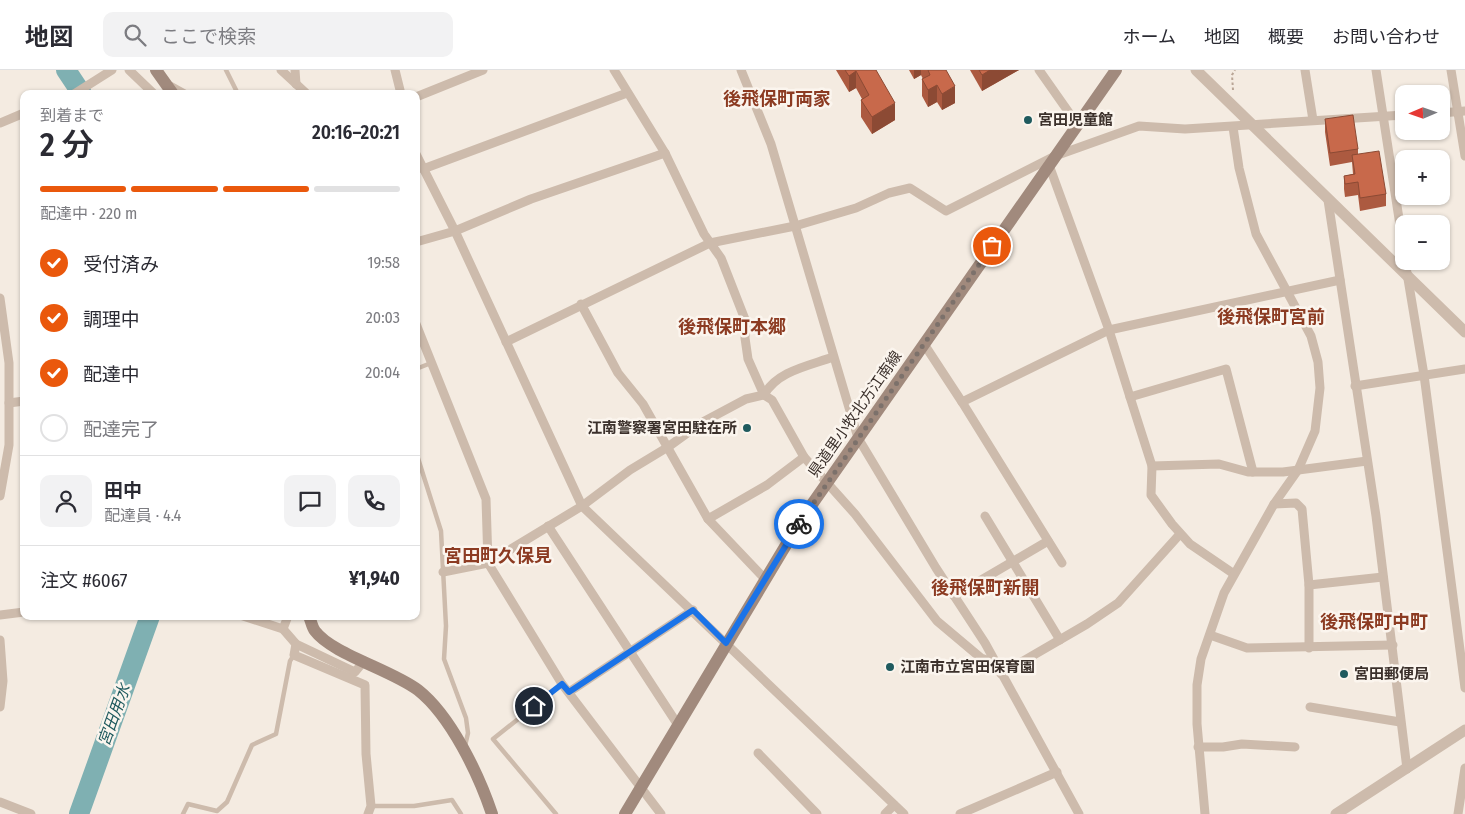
<!DOCTYPE html>
<html lang="ja">
<meta charset="utf-8">
<style>
:root{--surface:#fff;--page:#f2f2f3;--text:#2b2b33;--muted:#7c7c81;--line:#e1e1e2;--accent:#ea580c}
body{margin:0;font-family:"Fira Sans Condensed","Noto Sans JP",sans-serif;background:var(--page);color:var(--text);height:100vh;display:flex;flex-direction:column;font-size:19px;white-space:nowrap}
*{box-sizing:border-box;margin:0}
p{font-size:16px;color:var(--muted)}
.icon{flex:none;width:28px;height:28px;fill:none;stroke:currentColor;stroke-width:2;stroke-linecap:round;stroke-linejoin:round}
.map{position:relative;flex:1;overflow:hidden}
.side{position:absolute;left:20px;top:20px;width:400px;height:530px;display:flex;flex-direction:column;background:var(--surface);border-radius:10px;box-shadow:0 1px 4px #0004}
.side>*{flex:none}
.needle{width:32px;rotate:268deg}
.fabs{position:absolute;left:1395px;top:15px;display:grid;gap:10px}
.fabs a{display:grid;place-items:center;width:55px;height:55px;border-radius:10px;background:var(--surface);box-shadow:0 1px 4px #0004;font-size:25px}
.pin{position:absolute;display:grid;place-items:center;width:42px;height:42px;color:#fff;margin:-21px;border:2px solid #fff;border-radius:50%;box-shadow:0 1px 5px #0007}
.courier{position:absolute;display:grid;place-items:center;width:50px;height:50px;margin:-25px;border:4px solid #1a73e8;border-radius:50%;background:#fff;color:#222;box-shadow:0 1px 6px #0007}
.head em{font-style:normal;font-weight:600}
.head div{display:flex;flex-direction:column-reverse}
.head{display:flex;align-items:center;justify-content:space-between;height:85px;padding:0 20px}
h1{font-size:32px;font-weight:600;line-height:38px}
.bar{display:grid;grid-template-columns:repeat(4,1fr);gap:8px 5px;align-content:center;height:60px;padding:0 20px}
.bar i{height:6px;border-radius:4px;background:var(--line)}
.bar .selected{background:var(--accent)}
.bar p{grid-column:span 4}
.line{display:flex;align-items:center;gap:12px;padding:0 20px;border-top:1px solid var(--line)}
.line div{flex:1}
.round{display:grid;place-items:center;flex:none;width:52px;height:52px;border-radius:10px;background:var(--page)}
ol{padding:0 20px;list-style:none}
li{display:flex;align-items:center;gap:15px;height:55px}
li p{margin-inline-start:auto}
li .icon{padding:5px;border-radius:50%;background:var(--accent);color:#fff;stroke-width:4}
li:last-child{color:var(--muted)}
li i{width:28px;height:28px;border:2px solid var(--line);border-radius:50%}
header{display:flex;align-items:center;gap:30px;box-sizing:border-box;height:70px;padding:0 25px;background:var(--surface);border-bottom:1px solid var(--line)}
header strong{font-size:24px}
nav{display:flex;gap:28px;margin-inline-start:auto;font-size:18px}
.search{width:350px;height:45px;background:var(--page);display:flex;align-items:center;gap:12px;box-sizing:border-box;padding:0 18px;border-radius:10px;color:var(--muted);font-size:19px}
.map>svg:first-child{display:block}
.lines{fill:none;stroke-linecap:round;stroke-linejoin:round}
.river{stroke:#7fb0b2;stroke-width:20}
.path{stroke:#b9a596;stroke-width:2;stroke-dasharray:2.5 2.5;stroke-linecap:butt}
.service{stroke:#cdbbac;stroke-width:4.5}
.minor{stroke:#cdbbac;stroke-width:9}
.tertiary{stroke:#cdbbac;stroke-width:11}
.secondary{stroke:#a18a7d;stroke-width:12}
.wall{fill:#ac5a40}
.shaded-wall{fill:#8c4a34}
.building{fill:#c8694b;stroke:#8c4a34}
.done{stroke:#7c716b;stroke-width:5;stroke-dasharray:0 9}
.route{stroke:#1a73e8;stroke-width:6}
.poi-dot{fill:#1f5a5e;stroke:#fbf5ee;stroke-width:2}
.labels{text-anchor:middle;dominant-baseline:central;stroke-width:5;stroke-linejoin:round;paint-order:stroke}
.poi-label{font-size:15px;font-weight:bold;fill:#3b302b;stroke:#fbf5ee;text-anchor:start}
.street-label{font-size:15px;fill:#3b302b;stroke:#fbf5ee}
.water-label{font-size:16px;font-style:italic;fill:#1f5a5e;stroke:#fbf5ee}
.quarter-label{font-size:18px;font-weight:bold;fill:#8c3b22;stroke:#fbf5ee}
</style>
<header>
<strong>地図</strong>
<div class="search"><svg class="icon" aria-label="search" viewBox="0 0 24 24"><circle cx="10" cy="10" r="6"/><path d="M15 15l6 6"/></svg>ここで検索</div>
<nav><a>ホーム</a><a>地図</a><a>概要</a><a>お問い合わせ</a></nav>
</header>
<div class="map">
<svg width="1465" height="744" viewBox="0 0 1465 744">
<rect width="100%" height="100%" fill="#f4ebe1"/>
<g class="lines">
<g class="river">
<path d="M66,0l16,24"/>
<path d="M79,744l71,-198"/>
</g>
<path class="path" d="M1233,20l-1,-15 3,-5"/>
<g class="service">
<path d="M226,0l12,24"/>
<path d="M171,14l18,10"/>
<path d="M416,299l15,-6"/>
<path d="M416,382l25,79 5,95 -2,33 22,59 2,15 -3,13"/>
<path d="M371,736h43l38,-6 9,14"/>
<path d="M183,744l5,-10 29,7 10,-9 25,-57 24,-11 14,-73 4,-6"/>
<path d="M556,744l-63,-75 69,-55"/>
</g>
<g class="minor">
<path d="M129,0l25,24"/>
<path d="M281,0l26,24"/>
<path d="M295,0l1,14"/>
<path d="M395,0l6,24"/>
<path d="M614,0l51,83 39,81 17,24 25,64 -1,16 3,21 16,36 8,5 32,57 51,57 82,107 44,37 14,5"/>
<path d="M741,0l30,74 87,294 78,130 49,75 94,171"/>
<path d="M1039,0l38,54"/>
<path d="M1305,0l8,50"/>
<path d="M1376,0l28,181"/>
<path d="M1451,0l14,86"/>
<path d="M74,24l38,-24"/>
<path d="M416,27l67,-27"/>
<path d="M1441,43l24,-2"/>
<path d="M0,53l24,-10"/>
<path d="M416,84l39,77 127,275 322,308"/>
<path d="M1049,95l60,165 21,67 22,69 -1,29 21,29 18,20 44,30"/>
<path d="M423,99l204,-76"/>
<path d="M1328,130l48,316 31,253"/>
<path d="M416,172l39,-11 76,-32 134,-46"/>
<path d="M1405,191l19,114 41,313"/>
<path d="M0,228l9,65v82l-9,51"/>
<path d="M581,234l37,69 25,31 65,115 59,-34 37,-28"/>
<path d="M416,254l70,175 2,64 74,121 99,130"/>
<path d="M506,272l204,-99 85,-17 61,-18 33,-15 21,-5 36,23 109,-55 84,-30 46,3 219,-14"/>
<path d="M924,274l38,58 100,161"/>
<path d="M1355,316l110,-17"/>
<path d="M1130,327l96,-28 27,103"/>
<path d="M962,332l147,-72 231,-50"/>
<path d="M9,333l15,-2"/>
<path d="M1152,396l67,-2 29,8h35l84,-11"/>
<path d="M1274,434l22,-1 6,6 7,76v63"/>
<path d="M985,446l75,124"/>
<path d="M708,449l56,59"/>
<path d="M548,456l130,199"/>
<path d="M443,502l45,-9 94,-57 48,-36 38,-23 33,-24 45,-24 18,-4c13,-24 44,-29 69,-38"/>
<path d="M1309,515l74,-8"/>
<path d="M954,526l94,-55"/>
<path d="M0,545l24,-3"/>
<path d="M243,546l40,13 13,15 59,28 9,-11"/>
<path d="M283,559l5,-13"/>
<path d="M1210,565l37,13 146,-3"/>
<path d="M0,570l3,41 -3,26"/>
<path d="M296,574l-2,11 71,30 1,69 5,52 -3,8"/>
<path d="M1001,604l86,-50 31,-21 62,-69"/>
<path d="M569,622l124,-82"/>
<path d="M1310,637l90,15"/>
<path d="M1198,677h25l19,-3 53,3"/>
<path d="M758,683l59,61"/>
<path d="M0,732l31,12"/>
<path d="M885,744l9,-9"/>
<path d="M960,744l97,-42"/>
<path d="M1205,744l-8,-90v-39l4,-26 23,-66 50,-89 24,-34 17,-39 5,-43 -2,-26 -7,-26 -55,-102 -17,-66 -6,-41"/>
<path d="M1458,744l7,-46"/>
</g>
<g class="tertiary">
<path d="M1196,0l269,262"/>
<path d="M1336,744l129,-84"/>
</g>
<g class="secondary">
<path d="M156,0l17,24"/>
<path d="M309,546c2,5 3,11 6,15 17,23 77,39 103,59 33,26 61,85 74,124"/>
<path d="M625,744l176,-294 315,-450"/>
</g>
</g>
<g class="wall">
<path d="M836,0h40l19,50 -23,14 -11,-17v-17l1,-1 -6,-11 -7,4z"/>
<path d="M909,0h37l9,33 -13,7 -5,-8 -9,5 -6,-11v-17h1l-2,-4 -7,4z"/>
<path d="M970,0h49l-37,21z"/>
<path d="M1325,49l33,30v5l28,40v12l-26,5 -2,-16 -13,2 -1,-8v-13l9,-2 -1,-12 -22,4 -5,-34z"/>
</g>
<g class="shaded-wall">
<path d="M914,0h7v5l-7,4z"/>
<path d="M990,0h29l-37,21v-16z"/>
<path d="M856,1v17l-7,4v-16z"/>
<path d="M937,15v17l-9,5v-17z"/>
<path d="M955,16v17l-13,7v-16z"/>
<path d="M895,33v17l-23,14v-17z"/>
</g>
<g class="building">
<path d="M845,0h31l19,33 -23,14 -11,-17 8,-5 -13,-24 -7,5z"/>
<path d="M928,0h18l9,16 -13,8 -5,-9 -9,5 -6,-11 8,-4z"/>
<path d="M979,0h11l-8,5z"/>
<path d="M1353,45l5,34 -28,4 -5,-34z"/>
<path d="M1379,81l7,43 -26,4 -2,-16 -13,2 -1,-8 11,-2 -3,-19z"/>
</g>
<g class="lines">
<path class="done" d="M799,454l193,-278"/>
<path class="route" d="M534,636l28,-22 7,8 124,-82 33,33 73,-119"/>
</g>
<g class="poi-dot">
<circle cx="1028" cy="50" r="5"/>
<circle cx="747" cy="358" r="5"/>
<circle cx="890" cy="597" r="5"/>
<circle cx="1344" cy="604" r="5"/>
</g>
<g class="labels">
<g class="poi-label">
<text x="1038" y="50">宮田児童館</text>
<text x="737" y="358" text-anchor="end">江南警察署宮田駐在所</text>
<text x="900" y="597">江南市立宮田保育園</text>
<text x="1354" y="604">宮田郵便局</text>
</g>
<g class="street-label">
<text transform="translate(855 344) rotate(-55)">県道里小牧北方江南線</text>
</g>
<g class="water-label">
<text transform="translate(114 645) rotate(-70)">宮田用水</text>
</g>
<g class="quarter-label">
<text x="777" y="29">後飛保町両家</text>
<text x="1271" y="247">後飛保町宮前</text>
<text x="732" y="257">後飛保町本郷</text>
<text x="498" y="486">宮田町久保見</text>
<text x="985" y="518">後飛保町新開</text>
<text x="1374" y="552">後飛保町中町</text>
</g>
</g>
</svg>
<div class="fabs">
<a><svg class="needle" viewBox="-14 -14 28 28"><path d="M0-13l5 13h-10z" fill="#e53935"/><path d="M0 13l5-13h-10z" fill="#7c7c81"/></svg></a>
<a>+</a>
<a>−</a>
</div>
<div class="pin" style="left:992px;top:176px;background:#ea580c"><svg class="icon" aria-label="bag" viewBox="0 0 24 24"><path d="M5 8h14l-1 12H6zM9 8a3 3 0 0 1 6 0"/></svg></div>
<div class="pin" style="left:534px;top:636px;background:#1f2937"><svg class="icon" aria-label="home" viewBox="0 0 24 24"><path d="M3 11l9-7 9 7M6 9v11h12V9"/></svg></div>
<div class="courier" style="left:799px;top:454px"><svg class="icon" aria-label="bike" viewBox="0 0 24 24"><circle cx="6" cy="16" r="4"/><circle cx="18" cy="16" r="4"/><path d="M6 16l4-8h5l3 8M10 8l3 8H6M13 5h3"/></svg></div>
<section class="side">
<div class="head"><div><h1>2 分</h1><p>到着まで</p></div><em>20:16–20:21</em></div>
<div class="bar"><i class="selected"></i><i class="selected"></i><i class="selected"></i><i></i><p>配達中 · 220 m</p></div>
<ol>
<li><svg class="icon" aria-label="check" viewBox="0 0 24 24"><path d="M5 12l5 5 9-10"/></svg>受付済み<p>19:58</p></li>
<li><svg class="icon" aria-label="check" viewBox="0 0 24 24"><path d="M5 12l5 5 9-10"/></svg>調理中<p>20:03</p></li>
<li><svg class="icon" aria-label="check" viewBox="0 0 24 24"><path d="M5 12l5 5 9-10"/></svg>配達中<p>20:04</p></li>
<li><i></i>配達完了</li>
</ol>
<div class="line" style="height:90px"><a class="round"><svg class="icon" aria-label="person" viewBox="0 0 24 24"><circle cx="12" cy="8" r="4"/><path d="M4 21q1-7 8-7t8 7"/></svg></a><div><b>田中</b><p>配達員 · 4.4</p></div><a class="round"><svg class="icon" aria-label="chat" viewBox="0 0 24 24"><path d="M4 5h16v11H9l-5 4z"/></svg></a><a class="round"><svg class="icon" aria-label="phone" viewBox="0 0 24 24"><path d="M5 4h4l2 5-3 2q2 4 5 5l2-3 5 2v4C11 20 4 13 5 4z"/></svg></a></div>
<div class="line" style="height:65px"><div>注文 #6067</div><b>¥1,940</b></div>
</section>
</div>
